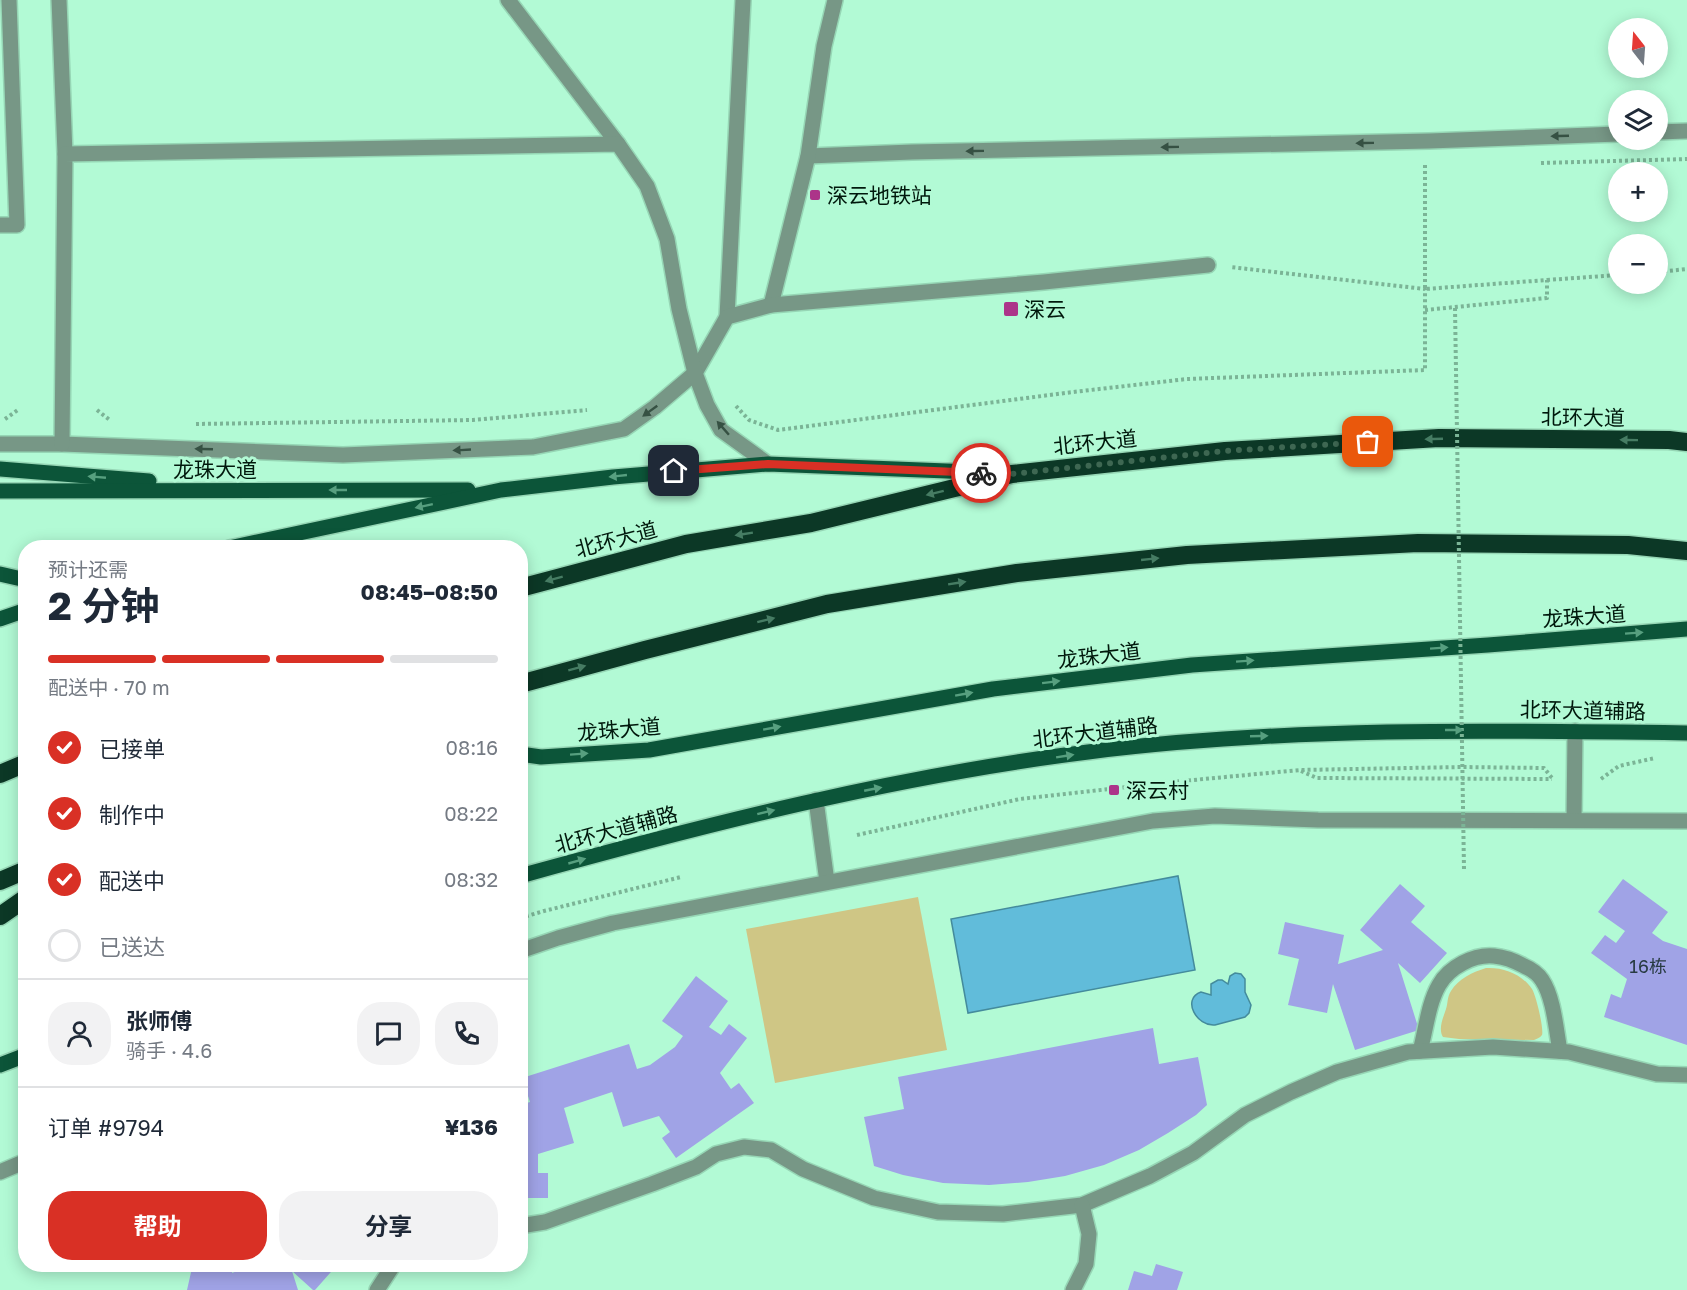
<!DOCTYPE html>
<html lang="zh">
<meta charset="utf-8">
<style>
:root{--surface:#fff;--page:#f2f2f3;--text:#1f2937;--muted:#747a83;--line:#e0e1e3;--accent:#d93025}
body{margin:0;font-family:"Golos Text","Noto Sans SC",sans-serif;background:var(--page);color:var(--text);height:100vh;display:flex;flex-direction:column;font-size:22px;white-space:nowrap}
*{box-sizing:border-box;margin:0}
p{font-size:20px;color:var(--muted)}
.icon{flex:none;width:33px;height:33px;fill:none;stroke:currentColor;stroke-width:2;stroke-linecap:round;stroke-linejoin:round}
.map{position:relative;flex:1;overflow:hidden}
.side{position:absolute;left:18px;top:540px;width:510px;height:732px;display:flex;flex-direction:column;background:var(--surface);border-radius:24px;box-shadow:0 3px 15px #0003}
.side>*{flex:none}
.needle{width:39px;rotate:343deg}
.tools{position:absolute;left:1608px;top:18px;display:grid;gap:12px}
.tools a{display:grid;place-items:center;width:60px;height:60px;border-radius:50%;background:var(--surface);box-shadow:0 3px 15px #0003;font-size:30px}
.pin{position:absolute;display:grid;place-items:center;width:51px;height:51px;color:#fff;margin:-26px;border-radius:12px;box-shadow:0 3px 9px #0006}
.courier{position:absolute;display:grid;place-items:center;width:60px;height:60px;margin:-30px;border:4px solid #d93025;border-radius:50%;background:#fff;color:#222;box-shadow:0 2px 8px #0007}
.summary em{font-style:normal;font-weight:700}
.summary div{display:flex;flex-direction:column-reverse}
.summary{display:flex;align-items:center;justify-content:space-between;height:102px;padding:0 30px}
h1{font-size:39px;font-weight:700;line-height:45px}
.bar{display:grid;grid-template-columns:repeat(4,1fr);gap:9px 6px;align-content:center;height:72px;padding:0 30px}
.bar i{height:8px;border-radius:4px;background:var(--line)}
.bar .on{background:var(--accent)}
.bar p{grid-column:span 4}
.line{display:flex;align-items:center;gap:15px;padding:0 30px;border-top:2px solid var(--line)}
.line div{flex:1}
.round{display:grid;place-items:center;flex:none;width:63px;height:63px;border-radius:24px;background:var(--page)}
ol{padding:0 30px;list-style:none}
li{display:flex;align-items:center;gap:18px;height:66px}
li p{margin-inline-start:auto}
li .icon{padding:6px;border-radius:50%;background:var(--accent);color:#fff;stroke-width:4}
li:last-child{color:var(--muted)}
li i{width:33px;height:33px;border:3px solid var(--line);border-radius:50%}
.action{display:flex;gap:12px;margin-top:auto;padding:12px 30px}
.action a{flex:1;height:69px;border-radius:24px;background:var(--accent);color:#fff;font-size:24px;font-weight:700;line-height:69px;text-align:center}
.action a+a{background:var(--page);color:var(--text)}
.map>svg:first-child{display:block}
.green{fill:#cfc685}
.water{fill:#61bcda;stroke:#448b9c;stroke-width:1.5}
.building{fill:#a0a3e6}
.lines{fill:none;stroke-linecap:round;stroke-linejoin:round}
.minor-casing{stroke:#96d6b5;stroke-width:18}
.major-casing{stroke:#96d6b5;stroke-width:18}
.highway-casing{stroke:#96d6b5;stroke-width:21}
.path{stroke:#7bb496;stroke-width:4;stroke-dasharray:3 3;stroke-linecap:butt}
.minor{stroke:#779786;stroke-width:15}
.major{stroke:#0c5539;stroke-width:15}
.highway{stroke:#0c3826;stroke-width:18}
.path-bridge{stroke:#7bb496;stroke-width:4;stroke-dasharray:3 3;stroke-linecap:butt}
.oneway{fill:#365143}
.oneway2{fill:#467c63}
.oneway3{fill:#579f7f}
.done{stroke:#3e6752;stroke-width:6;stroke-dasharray:0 10.8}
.route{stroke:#d93025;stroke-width:8}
.poi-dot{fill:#ac3489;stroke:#b2fad5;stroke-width:2}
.labels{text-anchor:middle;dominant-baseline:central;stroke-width:6;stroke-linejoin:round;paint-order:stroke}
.number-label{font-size:18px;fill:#283b42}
.poi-label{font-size:21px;fill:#00180c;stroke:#b2fad5;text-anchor:start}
.street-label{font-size:21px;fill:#00180c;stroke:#b2fad5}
</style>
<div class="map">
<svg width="1687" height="1290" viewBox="0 0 1687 1290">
<rect width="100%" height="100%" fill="#b2fad5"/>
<g class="green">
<path d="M918,897l29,153 -172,33 -29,-154z"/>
<path d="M1486,968c17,-1 36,6 46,21 4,6 12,40 10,46 -2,3 -6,4 -8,5l-75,-1 -16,-2c-5,-8 0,-19 3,-28 2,-6 1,-12 5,-18 7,-12 22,-19 35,-23z"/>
</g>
<g class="water">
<path d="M1178,876l17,94 -227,43 -17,-94z"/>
<path d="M1235,973l6,1 4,5v13l6,13 -2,8 -4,4 -30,8c-18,2 -34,-26 -14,-33l10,3v-11l7,-4h4l6,4 2,-8z"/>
</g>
<g class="building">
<path d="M1623,879l45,33 -16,21 11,8 24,8v96l-83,-28 7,-23 10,4 6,-19 -36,-26 14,-18 11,8 9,-12 -27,-19z"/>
<path d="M1400,884l25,22 -14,16 36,31 -27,30 -22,-20 21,67 -64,20 -22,-66 -6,29 -39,-8 11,-46 -21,-5 7,-32 59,13 -6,29 45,-14 -23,-20z"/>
<path d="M696,976l32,25 -19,26 12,8 8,-11 18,14 -27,35 11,16 8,-6 15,20 -78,55 -14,-20 8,-6 -11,-16 -36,11 -11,-35 -48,16 10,35 -36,11v19h10v25h-28v-93l10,-3 -8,-24 107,-34 8,25 13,-4 25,-18 8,-11 -21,-15z"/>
<path d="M1153,1028l6,36 39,-7 9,48 -11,10 -28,18 -29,17 -35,15 -39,11 -37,6 -39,3 -46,-2 -40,-8 -29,-9 -10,-49 40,-8 -6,-32z"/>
<path d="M183,1264h51l-2,9 24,-9h82l-23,26h-2l-21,-19 6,19h-111l5,-22z"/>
<path d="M1156,1264l27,8 -6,18h-49l6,-19 18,5z"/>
</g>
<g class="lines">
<g class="minor-casing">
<g id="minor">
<path d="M59,0l6,154"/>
<path d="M508,0l110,144"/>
<path d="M1658,132l29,-1"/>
<path d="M808,156l104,-4 517,-11 189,-7"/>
<path d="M0,225h17l-8,-225"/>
<path d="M771,305l37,-149 16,-110 11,-46"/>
<path d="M727,317l16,-317"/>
<path d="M0,444h62l281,11 190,-8 91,-18 31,-22 40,-34 32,-56 44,-12 273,-23 164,-17"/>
<path d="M62,444l3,-290 553,-10 29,42 20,53 12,70 16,64 12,32 14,25 47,34"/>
<path d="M816,800l11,82"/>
<path d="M1574,820l1,-89"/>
<path d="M520,951l38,-13 55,-15 540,-102 62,-5 103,4 369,1"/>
<path d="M1420,1051c6,-21 8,-47 19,-66 10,-18 35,-31 55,-29 11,1 21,5 30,10 7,3 14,8 18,14 12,18 14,50 18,71"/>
<path d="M0,1172l26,-11"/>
<path d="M520,1226l25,-4 107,-38 44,-17 20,-13 28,-7 27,3 32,19 71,29 64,14 65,2 79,-9 68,-29 43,-23 52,-38 46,-23 46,-20 71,-20 85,-5 76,5 88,22 30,1"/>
<path d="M377,1290l17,-26"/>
<path d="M1073,1290l13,-26 3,-30 -7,-29"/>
</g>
</g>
<g class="major-casing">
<g id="major">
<path d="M0,469l149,12"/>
<path d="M0,491l468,-1"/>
<path d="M229,548l272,-58 112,-13 155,-13 230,9"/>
<path d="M0,574l26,6"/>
<path d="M0,619l26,-9"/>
<path d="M520,754l21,3 108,-7 344,-61 199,-24 296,-20 199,-16"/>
<path d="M520,876c187,-52 376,-100 568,-124 199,-25 399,-22 599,-19"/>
<path d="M0,1065l26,-10"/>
</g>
</g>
<g class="highway-casing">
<g id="highway">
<path d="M520,588l166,-44 125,-21 201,-49 213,-23 214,-13 230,2 18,2"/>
<path d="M520,684l125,-34 182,-46 190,-31 170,-18 231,-12 210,2 59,6"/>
<path d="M0,774l26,-11"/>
<path d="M0,881l26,-11"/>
<path d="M0,916l26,-18"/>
</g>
</g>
<g class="path">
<path d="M1541,163l146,-4"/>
<path d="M1658,272l29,-3"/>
<path d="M1547,280l71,-5"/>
<path d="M1425,310l122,-12v-18l-122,9v-124"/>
<path d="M736,406l13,14 29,10 295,-38 114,-13 238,-9v-81l-195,-22"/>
<path d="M97,410l14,11"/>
<path d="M5,419l14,-10"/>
<path d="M196,424l277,-4 114,-10"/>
<path d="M1301,771l16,7 235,1"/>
<path d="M1601,779l18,-13 36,-8"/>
<path d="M857,835l163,-36 152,-17 128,-12 162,-3 82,1 8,10"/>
<path d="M520,918l24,-7 137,-34"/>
</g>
<use href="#minor" class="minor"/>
<use href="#major" class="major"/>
<use href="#highway" class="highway"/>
<path class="path-bridge" d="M1455,308l9,561"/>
</g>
<defs><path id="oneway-solid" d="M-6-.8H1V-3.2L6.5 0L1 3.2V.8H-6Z" transform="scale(1.5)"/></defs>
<g class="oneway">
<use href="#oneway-solid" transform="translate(1560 136) rotate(178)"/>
<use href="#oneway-solid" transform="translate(1365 143) rotate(179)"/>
<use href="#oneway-solid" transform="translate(1170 147) rotate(179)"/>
<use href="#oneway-solid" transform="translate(975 151) rotate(179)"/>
<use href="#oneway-solid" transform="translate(650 411) rotate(144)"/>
<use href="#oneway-solid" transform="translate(723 428) rotate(-131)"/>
<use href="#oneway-solid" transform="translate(204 449) rotate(-178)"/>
<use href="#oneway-solid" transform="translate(462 450) rotate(177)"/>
</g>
<g class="oneway2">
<use href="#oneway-solid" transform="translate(1434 439) rotate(178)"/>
<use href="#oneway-solid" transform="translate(1629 440) rotate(-179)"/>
<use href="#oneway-solid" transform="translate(935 493) rotate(166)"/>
<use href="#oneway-solid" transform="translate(744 534) rotate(171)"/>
<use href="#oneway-solid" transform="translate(1150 559) rotate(-6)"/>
<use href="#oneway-solid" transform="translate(554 579) rotate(165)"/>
<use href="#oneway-solid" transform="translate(957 583) rotate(-9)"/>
<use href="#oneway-solid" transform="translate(766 620) rotate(-14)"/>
<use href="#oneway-solid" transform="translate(577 668) rotate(-15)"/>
</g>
<g class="oneway3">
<use href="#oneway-solid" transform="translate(618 476) rotate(174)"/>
<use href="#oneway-solid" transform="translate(97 477) rotate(-175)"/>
<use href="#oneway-solid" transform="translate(338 490) rotate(180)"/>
<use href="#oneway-solid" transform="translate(424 506) rotate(168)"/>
<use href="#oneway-solid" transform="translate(1634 633) rotate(-4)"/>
<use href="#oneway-solid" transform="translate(1439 648) rotate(-4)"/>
<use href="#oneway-solid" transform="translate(1245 661) rotate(-4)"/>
<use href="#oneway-solid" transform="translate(1051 682) rotate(-7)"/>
<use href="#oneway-solid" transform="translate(964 694) rotate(-10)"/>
<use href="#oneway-solid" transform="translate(772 728) rotate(-10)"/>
<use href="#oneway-solid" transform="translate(1454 730)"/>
<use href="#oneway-solid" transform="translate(1259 736) rotate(-2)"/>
<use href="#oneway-solid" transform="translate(579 754) rotate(-4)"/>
<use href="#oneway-solid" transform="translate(1065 756) rotate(-9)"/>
<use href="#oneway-solid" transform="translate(873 789) rotate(-11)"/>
<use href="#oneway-solid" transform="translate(766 812) rotate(-14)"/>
<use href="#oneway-solid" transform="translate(577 861) rotate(-16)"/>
</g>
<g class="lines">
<path class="done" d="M981,473l31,1 212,-23 144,-9"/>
<path class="route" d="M674,471l94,-7 213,9"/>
</g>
<g class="poi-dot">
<rect x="809" y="189" width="12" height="12" rx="3"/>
<rect x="1003" y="301" width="16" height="16" rx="3"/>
<rect x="1108" y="784" width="12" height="12" rx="3"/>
</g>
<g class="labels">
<g class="number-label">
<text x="1648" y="966">16栋</text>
</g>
<g class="poi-label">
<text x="827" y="195">深云地铁站</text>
<text x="1024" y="309">深云</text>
<text x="1126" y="790">深云村</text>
</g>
<g class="street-label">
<text transform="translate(1583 417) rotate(1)">北环大道</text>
<text transform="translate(1095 442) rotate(-6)">北环大道</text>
<text x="215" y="469">龙珠大道</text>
<text transform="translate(616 539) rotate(-15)">北环大道</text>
<text transform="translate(1584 616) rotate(-4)">龙珠大道</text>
<text transform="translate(1099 655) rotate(-7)">龙珠大道</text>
<text transform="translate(1583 710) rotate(1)">北环大道辅路</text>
<text transform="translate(619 729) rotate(-5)">龙珠大道</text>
<text transform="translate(1095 732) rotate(-7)">北环大道辅路</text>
<text transform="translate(616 829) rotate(-15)">北环大道辅路</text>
</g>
</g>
</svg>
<div class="tools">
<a><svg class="needle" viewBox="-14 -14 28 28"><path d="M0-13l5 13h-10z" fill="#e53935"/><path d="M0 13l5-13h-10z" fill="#747a83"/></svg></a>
<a><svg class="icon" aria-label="layers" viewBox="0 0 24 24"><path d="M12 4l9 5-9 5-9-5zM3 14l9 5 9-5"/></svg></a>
<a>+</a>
<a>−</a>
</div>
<div class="pin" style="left:1368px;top:442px;background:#ea580c"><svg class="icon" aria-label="bag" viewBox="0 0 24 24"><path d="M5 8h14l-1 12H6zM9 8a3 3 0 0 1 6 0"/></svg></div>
<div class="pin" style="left:674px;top:471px;background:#1f2937"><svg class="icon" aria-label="home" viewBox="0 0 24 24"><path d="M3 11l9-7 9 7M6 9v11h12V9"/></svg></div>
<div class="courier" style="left:981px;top:473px"><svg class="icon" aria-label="bike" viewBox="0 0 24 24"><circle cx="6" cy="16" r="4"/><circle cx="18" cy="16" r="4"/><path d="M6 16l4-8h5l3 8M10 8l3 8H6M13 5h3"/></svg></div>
<section class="side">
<div class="summary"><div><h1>2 分钟</h1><p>预计还需</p></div><em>08:45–08:50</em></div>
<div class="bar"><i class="on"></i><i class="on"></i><i class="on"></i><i></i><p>配送中 · 70 m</p></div>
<ol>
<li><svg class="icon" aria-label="check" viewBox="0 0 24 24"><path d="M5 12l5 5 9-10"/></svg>已接单<p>08:16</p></li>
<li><svg class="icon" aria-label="check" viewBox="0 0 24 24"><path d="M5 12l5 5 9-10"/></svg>制作中<p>08:22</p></li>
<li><svg class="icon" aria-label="check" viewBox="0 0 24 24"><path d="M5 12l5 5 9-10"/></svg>配送中<p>08:32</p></li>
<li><i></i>已送达</li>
</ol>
<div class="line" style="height:108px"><a class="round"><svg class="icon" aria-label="person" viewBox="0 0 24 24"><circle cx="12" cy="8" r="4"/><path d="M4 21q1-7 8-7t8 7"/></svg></a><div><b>张师傅</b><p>骑手 · 4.6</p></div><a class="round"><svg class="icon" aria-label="chat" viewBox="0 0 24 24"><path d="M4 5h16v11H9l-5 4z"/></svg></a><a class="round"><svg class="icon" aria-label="phone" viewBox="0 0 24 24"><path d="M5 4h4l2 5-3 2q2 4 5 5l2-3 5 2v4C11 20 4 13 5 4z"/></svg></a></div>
<div class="line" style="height:78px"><div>订单 #9794</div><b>¥136</b></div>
<div class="action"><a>帮助</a><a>分享</a></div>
</section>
</div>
